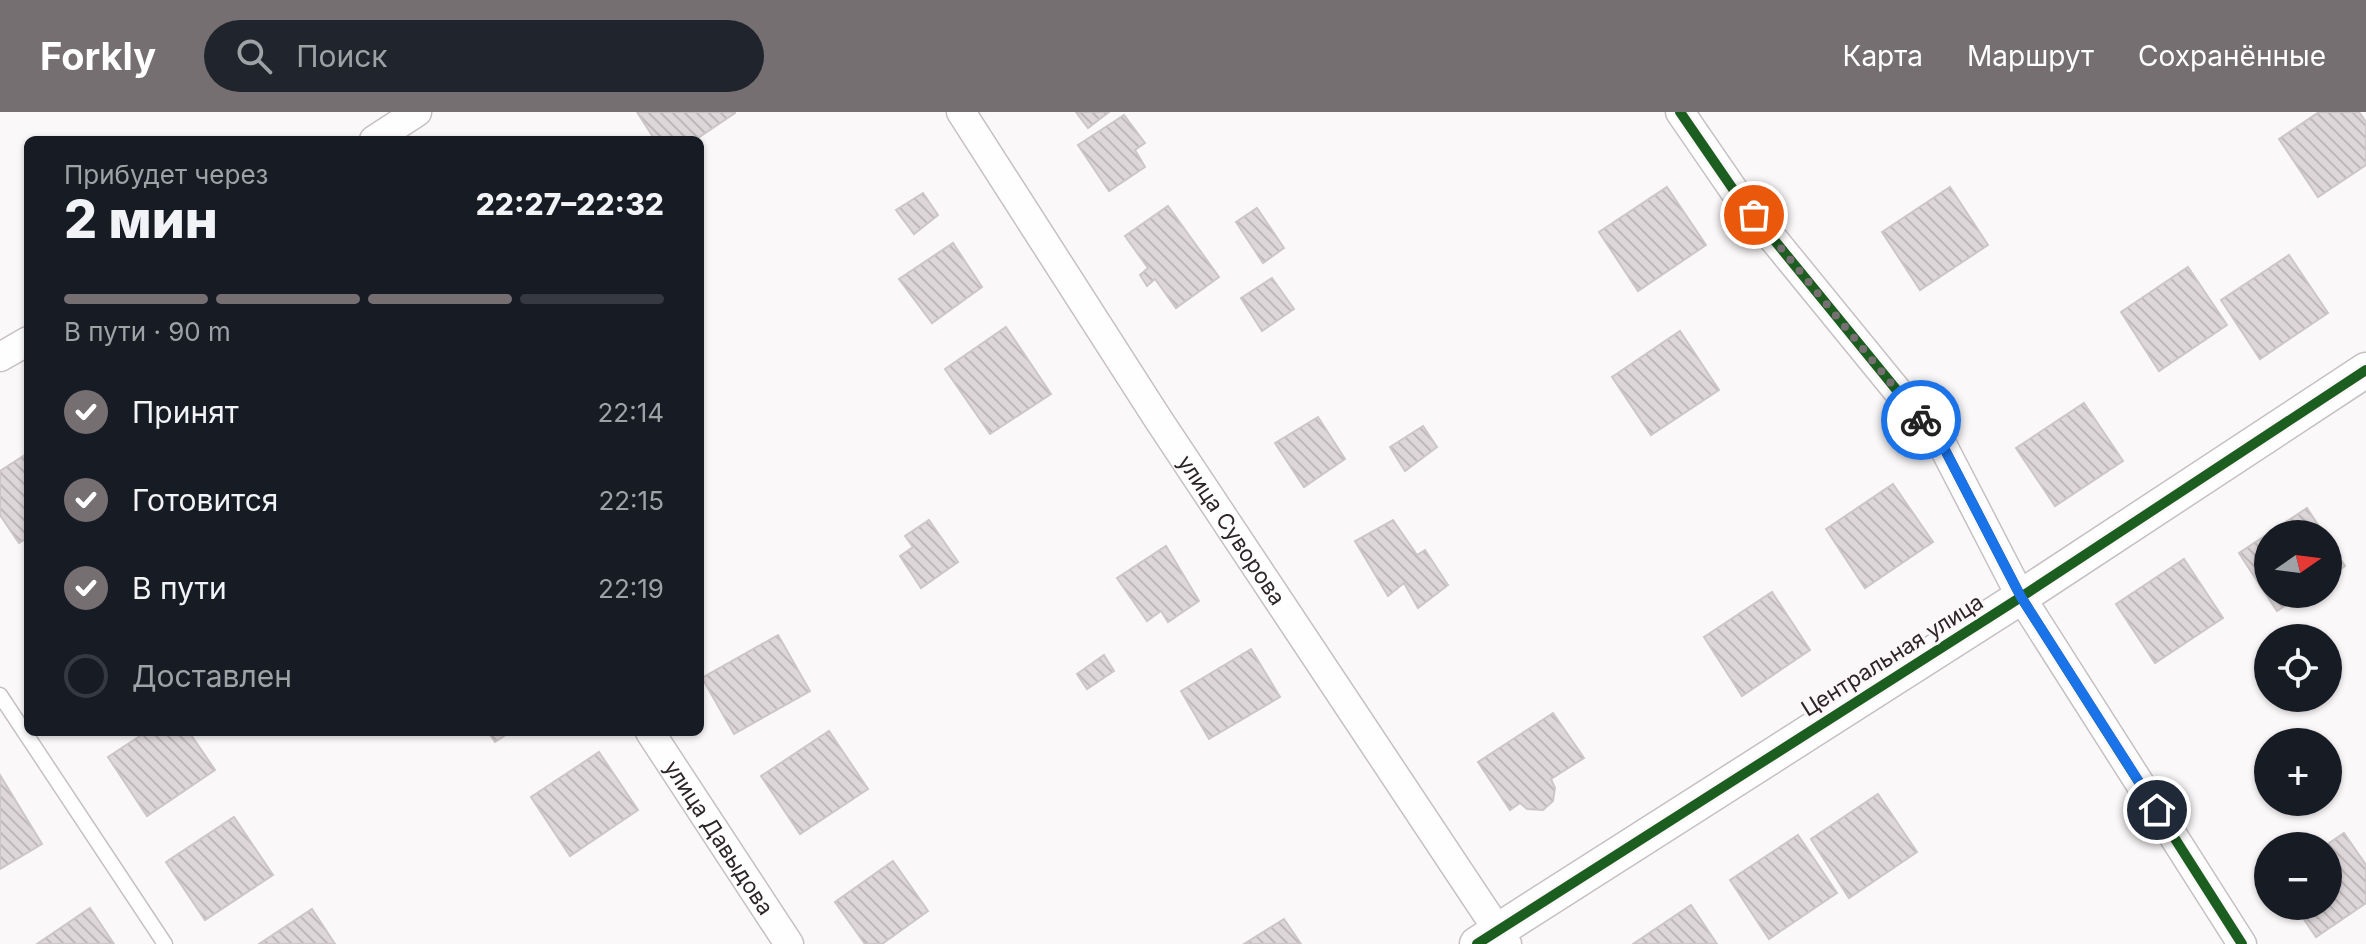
<!DOCTYPE html>
<html lang="ru">
<meta charset="utf-8">
<style>
:root{--surface:#171b24;--page:#20242c;--text:#f1f3f6;--muted:#9ea1a6;--line:#363941;--accent:#766f71}
body{margin:0;font-family:Inter,sans-serif;background:var(--page);color:var(--text);height:100vh;display:flex;flex-direction:column;font-size:30px;white-space:nowrap}
*{box-sizing:border-box;margin:0}
p{font-size:26px;color:var(--muted)}
.icon{flex:none;width:44px;height:44px;fill:none;stroke:currentColor;stroke-width:2;stroke-linecap:round;stroke-linejoin:round}
.map{position:relative;flex:1;overflow:hidden}
.sheet{position:absolute;left:24px;top:24px;width:680px;height:600px;display:flex;flex-direction:column;background:var(--surface);border-radius:12px;box-shadow:0 2px 6px #0004}
.sheet>*{flex:none}
.needle{width:52px;rotate:76deg}
.buttons{position:absolute;left:2254px;top:408px;display:grid;gap:16px}
.buttons a{display:grid;place-items:center;width:88px;height:88px;border-radius:50%;background:var(--surface);box-shadow:0 2px 6px #0004;font-size:40px}
.pin{position:absolute;display:grid;place-items:center;width:68px;height:68px;color:#fff;margin:-34px;border:4px solid #fff;border-radius:50%;box-shadow:0 2px 8px #0007}
.courier{position:absolute;display:grid;place-items:center;width:80px;height:80px;margin:-40px;border:6px solid #1a73e8;border-radius:50%;background:#fff;color:#222;box-shadow:0 2px 10px #0007}
.overview em{font-style:normal;font-weight:800}
.overview div{display:flex;flex-direction:column-reverse}
.overview{display:flex;align-items:center;justify-content:space-between;height:136px;padding:0 40px}
h1{font-size:52px;font-weight:800;line-height:60px}
.bar{display:grid;grid-template-columns:repeat(4,1fr);gap:12px 8px;align-content:center;height:96px;padding:0 40px}
.bar i{height:10px;border-radius:6px;background:var(--line)}
.bar .active{background:var(--accent)}
.bar p{grid-column:span 4}
ol{padding:0 40px;list-style:none}
li{display:flex;align-items:center;gap:24px;height:88px}
li p{margin-inline-start:auto}
li .icon{padding:8px;border-radius:50%;background:var(--accent);color:#fff;stroke-width:4}
li:last-child{color:var(--muted)}
li i{width:44px;height:44px;border:4px solid var(--line);border-radius:50%}
header{display:flex;align-items:center;gap:48px;box-sizing:border-box;height:112px;padding:0 40px;background:var(--accent);color:#fff}
header strong{font-size:38px}
nav{display:flex;gap:44px;margin-inline-start:auto;font-size:28px}
.search{width:560px;height:72px;background:var(--page);display:flex;align-items:center;gap:20px;box-sizing:border-box;padding:0 28px;border-radius:44px;color:var(--muted);font-size:30px}
.map>svg:first-child{display:block}
.building{fill:url(#building-back-hatch);stroke:#ccc6c8;stroke-width:2}
.lines{fill:none;stroke-linecap:round;stroke-linejoin:round}
.service-casing{stroke:#c6c0c3;stroke-width:17}
.minor-casing{stroke:#c6c0c3;stroke-width:31}
.tertiary-casing{stroke:#c6c0c3;stroke-width:37}
.service{stroke:#fefefe;stroke-width:14}
.minor{stroke:#fefefe;stroke-width:28}
.tertiary{stroke:#fefefe;stroke-width:34}
.cycleway-casing{stroke:#fcf7f9;stroke-width:15}
.cycleway{stroke:#1b5e20;stroke-width:10}
.done{stroke:#766f71;stroke-width:8;stroke-dasharray:0 14.4}
.route{stroke:#1a73e8;stroke-width:10}
.labels{text-anchor:middle;dominant-baseline:central;stroke-width:6;stroke-linejoin:round;paint-order:stroke}
.street-label{font-size:22px;fill:#2e2528;stroke:#fcf7f9}
</style>
<header>
<strong>Forkly</strong>
<div class="search"><svg class="icon" aria-label="search" viewBox="0 0 24 24"><circle cx="10" cy="10" r="6"/><path d="M15 15l6 6"/></svg>Поиск</div>
<nav><a>Карта</a><a>Маршрут</a><a>Сохранённые</a></nav>
</header>
<div class="map">
<svg width="2366" height="832" viewBox="0 0 2366 832">
<defs>
<pattern id="building-back-hatch" width="6" height="6" patternUnits="userSpaceOnUse" patternTransform="scale(2)"><rect width="6" height="6" fill="#ddd7d9"/><path d="M-1 5l2 2M0 0l6 6M5-1l2 2" fill="none" stroke="#beb8ba"/></pattern>
</defs>
<rect width="100%" height="100%" fill="#fbf8f9"/>
<g class="building">
<path d="M637,0h98v1l-40,27h-40z"/>
<path d="M1076,0h33l-21,16z"/>
<path d="M2319,0h40l7,10v43l-48,32 -39,-58z"/>
<path d="M1124,3l21,28 -10,7 10,17 -36,24 -31,-46z"/>
<path d="M1667,75l39,58 -68,46 -39,-59z"/>
<path d="M1950,75l38,58 -68,45 -38,-58z"/>
<path d="M923,81l15,22 -24,19 -18,-24z"/>
<path d="M1168,94l51,71 -43,31 -21,-29 -8,7 -7,-11 8,-7 -23,-32z"/>
<path d="M1257,96l27,40 -21,15 -27,-41z"/>
<path d="M953,131l29,44 -50,36 -33,-44z"/>
<path d="M2289,143l39,58 -68,46 -39,-59z"/>
<path d="M2188,155l39,58 -68,46 -38,-59z"/>
<path d="M1272,166l22,31 -32,22 -21,-33z"/>
<path d="M1006,215l45,67 -61,40 -45,-65z"/>
<path d="M1680,219l39,59 -68,45 -39,-58z"/>
<path d="M2084,291l39,58 -68,45 -39,-58z"/>
<path d="M1318,305l27,42 -41,28 -29,-44z"/>
<path d="M1423,314l14,21 -32,24 -15,-24z"/>
<path d="M28,341v84l-9,6 -19,-28v-44z"/>
<path d="M1893,372l40,58 -68,46 -39,-59z"/>
<path d="M2307,396l17,26h-56v60h35l-26,17 -38,-58z"/>
<path d="M929,408l29,42 -37,26 -21,-32 13,-9 -8,-11z"/>
<path d="M1393,408l24,35 8,-5 23,35 -30,23 -14,-25 -16,13 -33,-55z"/>
<path d="M2328,428l17,26 -17,12z"/>
<path d="M1166,434l33,55 -31,21 -7,-11 -14,10 -30,-43z"/>
<path d="M2184,447l39,59 -68,45 -39,-59z"/>
<path d="M1772,480l38,58 -68,46 -38,-59z"/>
<path d="M778,523l32,56 -76,43 -32,-56z"/>
<path d="M1251,537l29,48 -71,42 -28,-48z"/>
<path d="M1104,543l10,16 -27,18 -10,-15z"/>
<path d="M1553,601l31,45 -33,21 4,9 -2,13 -10,9 -16,-1 -7,-6 -10,7 -32,-48z"/>
<path d="M829,619l39,58 -68,45 -39,-58z"/>
<path d="M146,620h43l26,38 -68,46 -39,-59z"/>
<path d="M488,620h22l-15,10z"/>
<path d="M599,640l39,58 -68,46 -39,-59z"/>
<path d="M0,663l42,69 -42,25z"/>
<path d="M1878,682l39,58 -68,46 -38,-59z"/>
<path d="M234,705l39,58 -68,45 -39,-58z"/>
<path d="M2344,721l22,32v38l-50,34 -21,-31h33v-60h-3z"/>
<path d="M1798,723l39,58 -68,46 -39,-59z"/>
<path d="M893,749l35,50 -46,33h-17l-30,-42z"/>
<path d="M1691,793l26,39h-84z"/>
<path d="M90,796l24,36h-77z"/>
<path d="M312,797l23,35h-76z"/>
<path d="M1284,807l17,25h-57z"/>
</g>
<g class="lines">
<g class="service-casing">
<path id="service" d="M0,583l165,249"/>
</g>
<g class="minor-casing">
<g id="minor">
<path id="s1" d="M961,0l197,307 349,525"/>
<path d="M1680,0l55,80 209,256 77,149 221,347"/>
<path d="M374,28l43,-28"/>
<path d="M0,245l28,-16"/>
<path id="s2" d="M650,620l139,212"/>
</g>
</g>
<g class="tertiary-casing">
<path id="tertiary" d="M1477,832l544,-347 345,-227"/>
</g>
<use href="#service" class="service"/>
<use href="#minor" class="minor"/>
<use href="#tertiary" class="tertiary"/>
<g class="cycleway-casing">
<g id="cycleway">
<path d="M1680,0l55,80 209,256 77,149 221,347"/>
<path d="M1477,832l544,-347 345,-227"/>
</g>
</g>
<use href="#cycleway" class="cycleway"/>
</g>
<g class="lines">
<path class="done" d="M1754,103l167,205"/>
<path class="route" d="M1921,308l23,28 77,149 136,213"/>
</g>
<g class="labels">
<g class="street-label">
<text stroke="none"><textPath href="#s1" startOffset="498">улица Суворова</textPath></text>
<text transform="translate(1892 543) rotate(-32)">Центральная улица</text>
<text stroke="none"><textPath href="#s2" startOffset="126">улица Давыдова</textPath></text>
</g>
</g>
</svg>
<div class="buttons">
<a><svg class="needle" viewBox="-14 -14 28 28"><path d="M0-13l5 13h-10z" fill="#e53935"/><path d="M0 13l5-13h-10z" fill="#9ea1a6"/></svg></a>
<a><svg class="icon" aria-label="locate" viewBox="0 0 24 24"><circle cx="12" cy="12" r="6"/><path d="M12 2v4M12 18v4M2 12h4M18 12h4"/></svg></a>
<a>+</a>
<a>−</a>
</div>
<div class="pin" style="left:1754px;top:103px;background:#ea580c"><svg class="icon" aria-label="bag" viewBox="0 0 24 24"><path d="M5 8h14l-1 12H6zM9 8a3 3 0 0 1 6 0"/></svg></div>
<div class="pin" style="left:2157px;top:698px;background:#1f2937"><svg class="icon" aria-label="home" viewBox="0 0 24 24"><path d="M3 11l9-7 9 7M6 9v11h12V9"/></svg></div>
<div class="courier" style="left:1921px;top:308px"><svg class="icon" aria-label="bike" viewBox="0 0 24 24"><circle cx="6" cy="16" r="4"/><circle cx="18" cy="16" r="4"/><path d="M6 16l4-8h5l3 8M10 8l3 8H6M13 5h3"/></svg></div>
<section class="sheet">
<div class="overview"><div><h1>2 мин</h1><p>Прибудет через</p></div><em>22:27–22:32</em></div>
<div class="bar"><i class="active"></i><i class="active"></i><i class="active"></i><i></i><p>В пути · 90 m</p></div>
<ol>
<li><svg class="icon" aria-label="check" viewBox="0 0 24 24"><path d="M5 12l5 5 9-10"/></svg>Принят<p>22:14</p></li>
<li><svg class="icon" aria-label="check" viewBox="0 0 24 24"><path d="M5 12l5 5 9-10"/></svg>Готовится<p>22:15</p></li>
<li><svg class="icon" aria-label="check" viewBox="0 0 24 24"><path d="M5 12l5 5 9-10"/></svg>В пути<p>22:19</p></li>
<li><i></i>Доставлен</li>
</ol>
</section>
</div>
